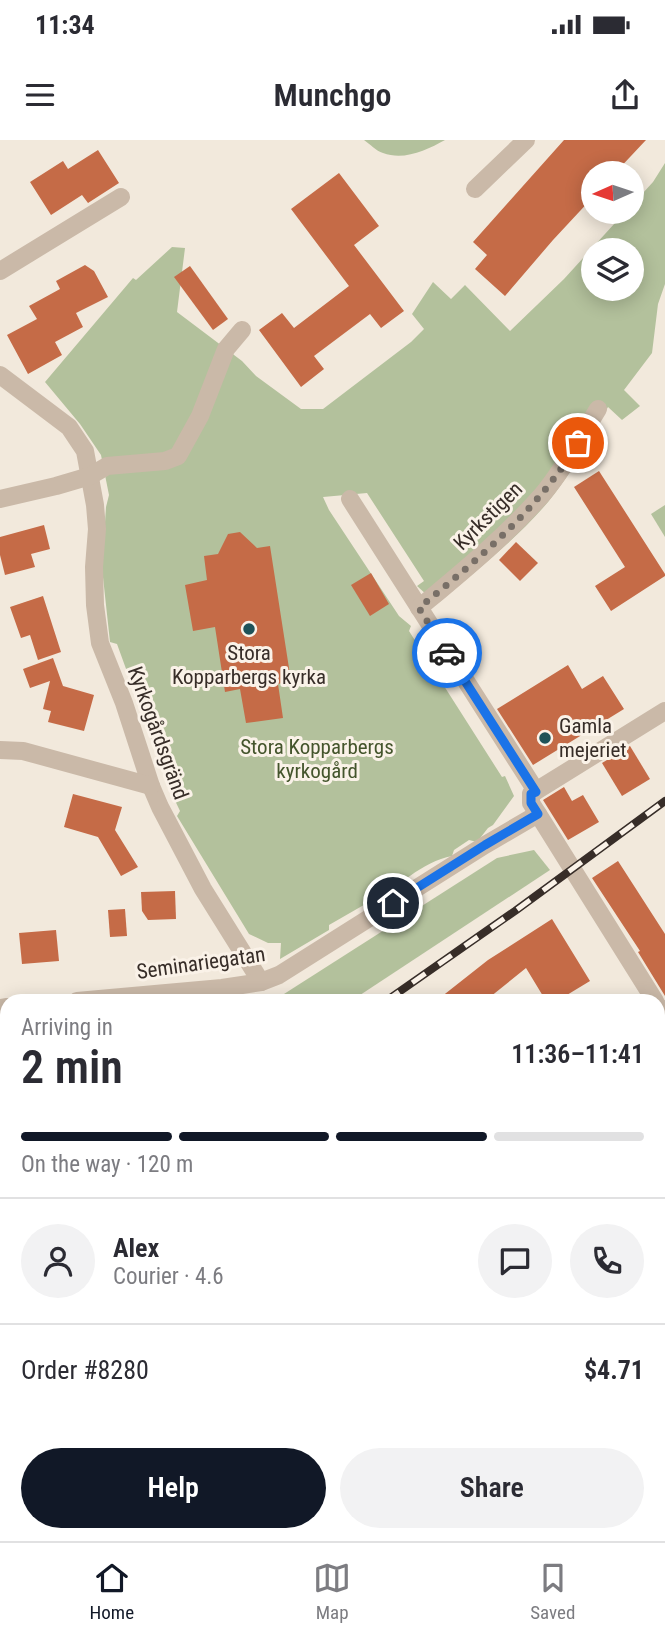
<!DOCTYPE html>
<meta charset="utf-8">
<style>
:root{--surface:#fff;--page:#f2f2f3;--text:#2b2b33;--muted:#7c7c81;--line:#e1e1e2;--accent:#111827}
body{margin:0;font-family:"Roboto Condensed",sans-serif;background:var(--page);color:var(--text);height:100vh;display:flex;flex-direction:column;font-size:26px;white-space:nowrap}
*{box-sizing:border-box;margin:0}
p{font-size:23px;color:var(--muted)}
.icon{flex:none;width:38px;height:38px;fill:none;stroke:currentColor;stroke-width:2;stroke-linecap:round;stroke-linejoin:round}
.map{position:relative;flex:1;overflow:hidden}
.details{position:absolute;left:0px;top:854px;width:665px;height:548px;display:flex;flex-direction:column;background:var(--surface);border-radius:21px 21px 0 0;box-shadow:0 4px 18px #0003}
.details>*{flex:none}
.needle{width:46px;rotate:267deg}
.fabs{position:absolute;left:581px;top:21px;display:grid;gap:14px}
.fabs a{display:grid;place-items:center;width:63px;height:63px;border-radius:50%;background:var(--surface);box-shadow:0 4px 18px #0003;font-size:35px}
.pin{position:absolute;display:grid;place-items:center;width:60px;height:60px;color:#fff;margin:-30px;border:4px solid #fff;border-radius:50%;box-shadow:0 2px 7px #0007}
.courier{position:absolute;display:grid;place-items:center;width:70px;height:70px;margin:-35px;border:5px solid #1a73e8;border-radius:50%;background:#fff;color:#222;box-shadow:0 2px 9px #0007}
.overview em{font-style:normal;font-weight:600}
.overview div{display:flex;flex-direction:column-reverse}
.overview{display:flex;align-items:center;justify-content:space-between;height:119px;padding:0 21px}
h1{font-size:46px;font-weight:600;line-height:52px}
.bar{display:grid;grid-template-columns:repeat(4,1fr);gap:10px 7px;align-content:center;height:84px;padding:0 21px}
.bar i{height:9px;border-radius:5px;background:var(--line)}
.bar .selected{background:var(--accent)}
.bar p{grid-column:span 4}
.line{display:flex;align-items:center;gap:18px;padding:0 21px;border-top:2px solid var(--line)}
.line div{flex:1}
.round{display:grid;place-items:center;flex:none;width:74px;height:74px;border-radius:37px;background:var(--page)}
.cta{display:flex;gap:14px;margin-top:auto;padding:14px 21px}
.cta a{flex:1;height:80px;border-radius:42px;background:var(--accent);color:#fff;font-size:28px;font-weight:600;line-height:80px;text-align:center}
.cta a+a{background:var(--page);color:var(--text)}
.status{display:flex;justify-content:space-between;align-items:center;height:49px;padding:0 35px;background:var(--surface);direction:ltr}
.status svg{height:19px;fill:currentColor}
header{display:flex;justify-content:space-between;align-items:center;height:91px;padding:0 21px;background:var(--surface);font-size:32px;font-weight:600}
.menu{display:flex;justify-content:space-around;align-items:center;height:98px;border-top:2px solid var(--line);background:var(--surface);font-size:19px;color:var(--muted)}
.menu a{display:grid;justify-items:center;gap:4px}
.menu .selected{color:var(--accent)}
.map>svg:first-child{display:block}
.green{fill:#b3c19c;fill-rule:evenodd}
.building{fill:#c56b47}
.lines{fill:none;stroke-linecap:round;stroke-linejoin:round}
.minor{stroke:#cab9a8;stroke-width:18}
.tertiary{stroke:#cab9a8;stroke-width:18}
.rail-casing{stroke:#372d28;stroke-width:8}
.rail{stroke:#faf2e8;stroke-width:5;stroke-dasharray:16;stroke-linecap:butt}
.done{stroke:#786f67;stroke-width:7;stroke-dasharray:0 12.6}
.route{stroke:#1a73e8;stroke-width:9}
.poi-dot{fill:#1e5258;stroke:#faf2e8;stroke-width:2.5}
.labels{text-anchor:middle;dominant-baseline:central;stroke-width:6;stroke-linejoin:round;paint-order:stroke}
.street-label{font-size:21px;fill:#372d28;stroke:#faf2e8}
.poi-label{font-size:21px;fill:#372d28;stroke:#faf2e8}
.park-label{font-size:21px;fill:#44552c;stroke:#faf2e8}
</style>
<div class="status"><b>11:34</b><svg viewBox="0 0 49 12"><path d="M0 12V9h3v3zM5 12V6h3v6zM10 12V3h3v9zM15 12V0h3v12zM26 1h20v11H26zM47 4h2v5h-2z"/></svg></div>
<header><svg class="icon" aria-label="menu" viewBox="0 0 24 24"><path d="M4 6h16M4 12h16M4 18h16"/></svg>Munchgo<svg class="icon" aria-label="share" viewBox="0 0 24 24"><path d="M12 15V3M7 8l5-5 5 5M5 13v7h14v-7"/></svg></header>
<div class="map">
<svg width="665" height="1401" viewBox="0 0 665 1401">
<rect width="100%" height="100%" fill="#f2e9dc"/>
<g class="green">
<path d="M364,0h81c-18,10 -41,21 -62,13 -7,-2 -13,-9 -19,-13z"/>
<path d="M665,23v121l-7,20 -6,49 -28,37 16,16 -18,14 -14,-13c-18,33 -36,65 -60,95 -32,38 -73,69 -111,102l-20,-18 7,-5 -57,-88 -44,4 6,13 70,106 12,10 -2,5 93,146 3,-1 9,20 -21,29 -5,3 -11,14 -8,-2 -15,10 -2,6c-30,6 -55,30 -78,49l-5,-3 -40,23v5l-49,29 1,-16h-13l-19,-9 -72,-118 3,-5 -10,-21 -53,-146 -7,-2 -8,-74 4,-61 3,-12 -8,-40 -21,-31 -35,-42 88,-104 3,2 36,-33 13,1 -8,64 65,49 14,15 45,33h22l88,-67 13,-13 -12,-15 21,-32 18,17 14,-14 45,46 54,-52 61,-67h7v-7l21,-23zM593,110h39v39h-39z"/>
<path d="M665,365v32l-14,-23z"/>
<path d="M534,710l16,20 -199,131h-78l224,-143z"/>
<path d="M7,879v224l-7,5v-228z"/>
<path d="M7,1146v34l-7,2v-31z"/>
</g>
<g class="building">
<path d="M564,0h82l-31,33h-22v24l-40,43 -48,56 -30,-27 12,-14 -14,-13z"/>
<path d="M98,10l21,33 -31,20 -6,-8 -31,20 -21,-33 33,-21 5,8z"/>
<path d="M339,33l40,53 -25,19 50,66 -23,17 -11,-14 -56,42 10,13 -23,18 -42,-57 23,-17 12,15 55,-42 -58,-77z"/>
<path d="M85,125l9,6 14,26 -32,16 7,14 -28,15 7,13 -34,19 -21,-39 30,-16 -8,-13 31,-17 -4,-8z"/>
<path d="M190,126l38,53 -15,11 -39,-53z"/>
<path d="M599,331l66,103v2l-54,35 -16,-25 30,-19 -51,-80z"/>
<path d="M44,385l6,24 -19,5 4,13 -30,8 -5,-20v-18z"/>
<path d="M240,392l17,16 13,-2 21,135 -13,3 5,34 -37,5 -6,-34 -15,3 -10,-65 -22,4 -8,-46 22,-5 -3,-24 14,-2 10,-20z"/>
<path d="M516,402l22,21 -18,18 -21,-21z"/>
<path d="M371,433l18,31 -19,12 -19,-31z"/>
<path d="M43,456l18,56 -23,8 -8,-25 -9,3 -11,-31z"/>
<path d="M53,518l10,28 31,9 -10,36 -36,-9 3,-11 -8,-2 7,-28 -20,7 -7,-19z"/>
<path d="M568,525l14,24 21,-13 21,33 -91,56 -36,-56z"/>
<path d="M630,606l20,33 -28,17 -20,-33z"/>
<path d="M564,647l8,14 11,-6 16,27 -31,18 -25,-40z"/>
<path d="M73,654l49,13 -7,23 23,37 -17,9 -23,-39 -34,-10z"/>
<path d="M618,721l47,73v62l-27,-44 2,-1 -48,-73z"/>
<path d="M175,751l1,28 -28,1 -6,-9 -1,-19z"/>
<path d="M125,769l2,27 -17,1 -2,-27z"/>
<path d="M552,779l38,62 -33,20h-11l-20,-33 -41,33h-49l52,-41z"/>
<path d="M56,790l3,31 -37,3 -3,-31z"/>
</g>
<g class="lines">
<g class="minor">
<path d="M475,49l51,-49"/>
<path d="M0,131l121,-74"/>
<path d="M0,235l69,52 16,24 10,54 2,24 -3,38 1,38 5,38 24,60 27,83 9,21 43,82 58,93"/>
<path d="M0,359l56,-13 34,-10 17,-10 58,-5 13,-5 22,-40 26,-67 16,-19"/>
<path d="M350,359l186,292"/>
<path d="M419,468c43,-36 86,-71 123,-113 22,-26 38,-57 56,-86"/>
<path d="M0,610l23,1 128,35"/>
<path d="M538,674l-7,-11v-9l134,-83"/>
<path d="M658,964l7,-4"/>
<path d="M658,1154l7,-5"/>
<path d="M0,1377l7,-5"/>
<path d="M110,1395l3,6"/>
<path d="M610,1395l3,6"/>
<path d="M264,1401l10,-6"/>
</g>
<g class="tertiary">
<path d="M77,861l145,-13 39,-6 18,-7 206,-130 53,-31 117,187"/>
<path d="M658,866l7,11"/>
<path d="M0,868l7,-1"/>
<path d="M658,1346l7,-4"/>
<path d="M570,1401l10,-6"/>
</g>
<g class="rail-casing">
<g id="rail">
<path d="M386,861l129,-90 150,-110"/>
<path d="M0,1136l7,-5"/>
</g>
</g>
<use href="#rail" class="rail"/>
</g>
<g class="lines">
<path class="done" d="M447,513l-28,-45c59,-49 119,-98 159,-165"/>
<path class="route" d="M393,763l92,-58 53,-31 -7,-11v-9l5,-2 -89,-139"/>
</g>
<g class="poi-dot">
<circle cx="249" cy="489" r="7"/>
<circle cx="545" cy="598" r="7"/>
</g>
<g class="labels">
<g class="street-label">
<text transform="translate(488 376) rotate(-45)">Kyrkstigen</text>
<text transform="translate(158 593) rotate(70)">Kyrkogårdsgränd</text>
<text transform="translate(201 823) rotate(-8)">Seminariegatan</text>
</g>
<g class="poi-label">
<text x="249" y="513">Stora<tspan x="249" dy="24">Kopparbergs kyrka</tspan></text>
<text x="559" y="586" text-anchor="start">Gamla<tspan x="559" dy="24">mejeriet</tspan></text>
</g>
<g class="park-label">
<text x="317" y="607">Stora Kopparbergs<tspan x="317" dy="24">kyrkogård</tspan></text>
</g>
</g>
</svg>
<div class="fabs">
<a><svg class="needle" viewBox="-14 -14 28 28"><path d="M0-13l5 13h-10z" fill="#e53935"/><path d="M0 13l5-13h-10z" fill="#7c7c81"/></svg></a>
<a><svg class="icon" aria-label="layers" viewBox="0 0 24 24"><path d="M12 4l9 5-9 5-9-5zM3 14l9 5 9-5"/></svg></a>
</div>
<div class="pin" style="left:578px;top:303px;background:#ea580c"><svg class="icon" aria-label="bag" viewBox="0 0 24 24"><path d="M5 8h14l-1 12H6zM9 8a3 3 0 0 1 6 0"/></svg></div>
<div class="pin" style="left:393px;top:763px;background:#1f2937"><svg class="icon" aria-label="home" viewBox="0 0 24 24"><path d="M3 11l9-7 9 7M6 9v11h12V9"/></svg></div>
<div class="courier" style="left:447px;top:513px"><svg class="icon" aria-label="car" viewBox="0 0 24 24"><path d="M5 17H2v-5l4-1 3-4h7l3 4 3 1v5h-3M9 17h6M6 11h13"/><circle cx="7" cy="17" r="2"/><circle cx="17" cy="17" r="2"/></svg></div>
<section class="details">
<div class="overview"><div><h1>2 min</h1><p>Arriving in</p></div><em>11:36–11:41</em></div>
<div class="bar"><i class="selected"></i><i class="selected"></i><i class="selected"></i><i></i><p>On the way · 120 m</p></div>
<div class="line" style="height:126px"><a class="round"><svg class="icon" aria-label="person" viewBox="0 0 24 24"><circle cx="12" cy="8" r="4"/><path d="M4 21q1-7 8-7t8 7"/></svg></a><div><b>Alex</b><p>Courier · 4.6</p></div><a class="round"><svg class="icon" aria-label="chat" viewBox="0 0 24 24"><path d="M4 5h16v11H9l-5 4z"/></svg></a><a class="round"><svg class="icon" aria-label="phone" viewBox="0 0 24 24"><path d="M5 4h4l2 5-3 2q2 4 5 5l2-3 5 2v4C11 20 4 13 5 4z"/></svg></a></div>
<div class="line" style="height:91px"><div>Order #8280</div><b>$4.71</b></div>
<div class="cta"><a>Help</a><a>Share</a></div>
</section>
</div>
<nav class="menu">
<a class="selected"><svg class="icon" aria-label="home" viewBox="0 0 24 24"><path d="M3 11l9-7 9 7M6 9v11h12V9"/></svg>Home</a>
<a><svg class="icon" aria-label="map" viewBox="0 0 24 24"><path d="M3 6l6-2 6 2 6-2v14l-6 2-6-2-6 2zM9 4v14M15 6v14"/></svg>Map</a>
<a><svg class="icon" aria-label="saved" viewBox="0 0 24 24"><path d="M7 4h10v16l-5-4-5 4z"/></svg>Saved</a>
</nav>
